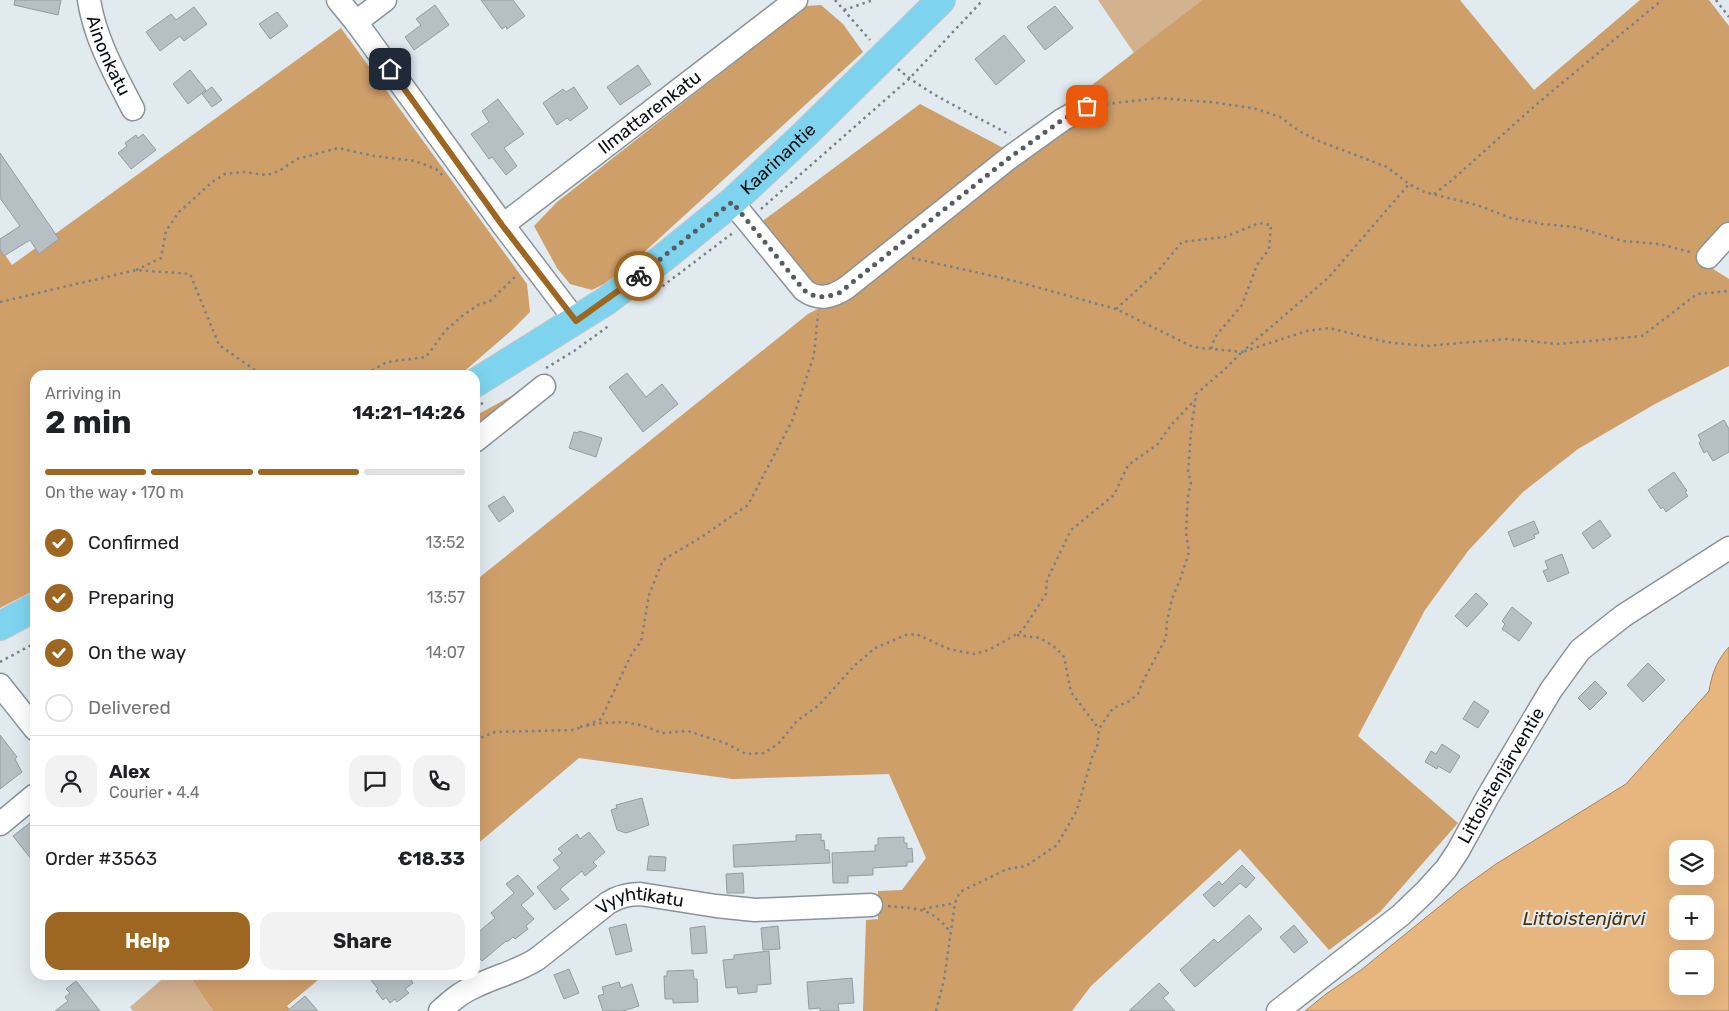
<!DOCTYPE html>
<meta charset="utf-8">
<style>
:root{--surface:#fff;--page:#f2f2f2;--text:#202124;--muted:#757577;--line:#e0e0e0;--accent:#9d6721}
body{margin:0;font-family:Rubik,sans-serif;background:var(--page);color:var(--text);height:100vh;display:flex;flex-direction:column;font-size:19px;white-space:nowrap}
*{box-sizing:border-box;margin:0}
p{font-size:16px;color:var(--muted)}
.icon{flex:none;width:28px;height:28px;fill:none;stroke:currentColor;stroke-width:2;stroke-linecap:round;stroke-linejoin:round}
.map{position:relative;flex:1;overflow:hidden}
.side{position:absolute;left:30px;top:370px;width:450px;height:610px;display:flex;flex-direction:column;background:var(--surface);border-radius:15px;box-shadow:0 5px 20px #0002}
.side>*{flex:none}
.controls{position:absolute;left:1669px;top:840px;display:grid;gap:10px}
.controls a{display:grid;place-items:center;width:45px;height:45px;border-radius:10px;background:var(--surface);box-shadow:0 5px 20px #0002;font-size:25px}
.pin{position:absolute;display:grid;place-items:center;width:42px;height:42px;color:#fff;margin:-21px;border-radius:10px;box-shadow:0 2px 8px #0006}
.courier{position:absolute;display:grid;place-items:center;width:50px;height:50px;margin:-25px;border:4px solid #9d6721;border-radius:50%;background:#fff;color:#222;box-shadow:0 1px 6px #0007}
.head em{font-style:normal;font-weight:700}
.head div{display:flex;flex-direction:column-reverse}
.head{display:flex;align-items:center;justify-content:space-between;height:85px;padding:0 15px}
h1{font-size:32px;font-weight:700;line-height:38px}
.bar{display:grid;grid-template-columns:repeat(4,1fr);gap:8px 5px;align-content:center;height:60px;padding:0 15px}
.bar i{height:6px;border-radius:4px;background:var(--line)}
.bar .selected{background:var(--accent)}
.bar p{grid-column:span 4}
.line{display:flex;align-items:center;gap:12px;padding:0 15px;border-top:1px solid var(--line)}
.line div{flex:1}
.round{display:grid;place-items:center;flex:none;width:52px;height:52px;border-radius:15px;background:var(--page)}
ol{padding:0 15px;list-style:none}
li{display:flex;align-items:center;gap:15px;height:55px}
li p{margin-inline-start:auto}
li .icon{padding:5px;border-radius:50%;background:var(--accent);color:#fff;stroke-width:4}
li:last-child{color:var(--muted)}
li i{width:28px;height:28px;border:2px solid var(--line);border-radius:50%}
.primary-button{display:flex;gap:10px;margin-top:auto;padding:10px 15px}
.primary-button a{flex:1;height:58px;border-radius:15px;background:var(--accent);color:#fff;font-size:20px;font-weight:700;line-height:58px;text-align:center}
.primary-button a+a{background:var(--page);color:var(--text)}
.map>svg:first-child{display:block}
.green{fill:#d3b290}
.forest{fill:#cf9f6a}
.water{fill:#e7b67f;stroke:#a5845e;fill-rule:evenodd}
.building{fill:#b6c0c4;stroke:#939da1}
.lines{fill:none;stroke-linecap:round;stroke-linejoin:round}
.minor-casing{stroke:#8a9498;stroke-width:25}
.major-casing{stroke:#c5c5c6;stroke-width:30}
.path{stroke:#7a8084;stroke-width:2.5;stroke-dasharray:2.5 4;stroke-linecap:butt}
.minor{stroke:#fff;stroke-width:22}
.major{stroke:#7ed4ee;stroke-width:28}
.done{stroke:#565c5f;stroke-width:5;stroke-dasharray:0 9}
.route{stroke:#9d6721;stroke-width:6}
.labels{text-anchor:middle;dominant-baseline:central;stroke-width:4.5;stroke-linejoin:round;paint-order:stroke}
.street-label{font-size:18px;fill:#0c0f11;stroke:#e0eaef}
.water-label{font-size:19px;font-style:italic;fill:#513104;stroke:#e0eaef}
</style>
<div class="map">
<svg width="1729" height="1011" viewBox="0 0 1729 1011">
<rect width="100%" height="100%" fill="#e0eaef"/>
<g class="green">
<path d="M1098,0h104l-68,53z"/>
<path d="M167,975h22l24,36h-80l-3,-4z"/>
</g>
<g class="forest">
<path d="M1202,0h258l74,90 106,-90h69l20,26v197l-28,28 6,14 22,14v87l-74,38 -77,45 -55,43 -55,59 -43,59 -67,126 100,87 -78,89 -51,38 -89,-101 -149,137 -19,25h-209l3,-91 12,-1v-28l24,-1 24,-32 -37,-84 -157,5 -153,-21 -104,88v-265l333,-267 40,-21 244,-184 -9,-17z"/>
<path d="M821,5l22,19 20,28 -247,226 -24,12 -22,-6 -13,-16 -23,-42 23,-24 249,-196z"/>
<path d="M341,28l186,256 3,28 -18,18 -52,45h-425v215l-35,18v-360l12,17z"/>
<path d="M920,104l89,47 -171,132 -15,2 -14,-4 -49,-58z"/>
<path d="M526,388l-51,48v-20z"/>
<path d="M189,975h135l-37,31 4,5h-78z"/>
</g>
<path class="water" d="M1729,647v364h-424l21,-17 35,-24 100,-81 35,-25 130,-80 83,-93c3,-18 8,-31 20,-44zM1678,849h27v27h-27zM1678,904h27v27h-27zM1678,959h27v27h-27z"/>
<g class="building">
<path d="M15,0h46l-3,15 -44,-10z"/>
<path d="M481,0h32l12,16 -18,13 -1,-3 -4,3z"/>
<path d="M435,5l14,20 -35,25 -9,-13 16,-12 -5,-6z"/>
<path d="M1055,6l18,22 -28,22 -18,-23z"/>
<path d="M194,7l13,17 -23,17 -4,-5 -20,15 -14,-19 25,-18 5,6z"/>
<path d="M277,12l11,14 -18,13 -11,-15z"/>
<path d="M1004,35l21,26 -29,24 -21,-26z"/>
<path d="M638,65l13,19 -31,21 -13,-18z"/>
<path d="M190,70l16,20 -18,14 -15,-20z"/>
<path d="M212,87l10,13 -10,7 -10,-13z"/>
<path d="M574,87l14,21 -18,13 -3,-3 -10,7 -14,-22 20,-14 3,3z"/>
<path d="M498,99l26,35 -20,14 13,18 -11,9 -14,-18 -3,2 -18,-25 18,-12 -7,-11z"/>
<path d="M143,134l13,16 -25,19 -13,-16 9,-7 -2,-3 11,-8 2,3z"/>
<path d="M0,153l59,86 -20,15 -9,-14 -26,16 -4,-6v-11l20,-13 -20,-28z"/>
<path d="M627,373l19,24 16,-13 16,20 -35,28 -34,-45z"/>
<path d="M1724,420l5,9v23l-16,9 -6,-10 -3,2 -5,-10 2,-2 -3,-6z"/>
<path d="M579,431l23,7 -6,19 -27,-9 5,-16 4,1z"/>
<path d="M1674,472l13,19 -2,1 3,4 -22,16 -3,-5 -2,2 -13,-19z"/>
<path d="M504,496l10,15 -15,11 -11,-16z"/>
<path d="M1600,520l11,16 -18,13 -11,-16z"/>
<path d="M1534,521l5,12 -5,2 1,3 -21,9 -6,-15z"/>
<path d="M1562,554l7,19 -21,9 -5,-11 5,-2 -3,-8z"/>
<path d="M1476,593l12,11 -21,23 -12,-11z"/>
<path d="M1512,607l20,16 -13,18 -17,-12 3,-5 -3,-3z"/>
<path d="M1648,663l17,17 -22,22 -16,-17z"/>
<path d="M1595,681l12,12 -17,17 -12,-12z"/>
<path d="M1474,701l15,10 -11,17 -15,-9z"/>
<path d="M0,735l17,22 -2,2 7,13 -22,17z"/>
<path d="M1442,744l18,12 -10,17 -12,-7 -1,3 -12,-7 6,-11 5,3z"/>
<path d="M642,798l7,27 -23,8 -9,-3 -6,-20 6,-2 -1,-3z"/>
<path d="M35,819v45l-22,-28z"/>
<path d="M589,832l16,20 -12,10 4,4 -12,10 -3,-5 -22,18 9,10 -14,11 -18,-23 23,-19 -7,-8 9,-7 -4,-4 19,-15 3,5z"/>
<path d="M821,834v7l3,-1 1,10h4l1,13 -96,4 -1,-22 63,-4v-6z"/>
<path d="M904,837v6h3v6l5,-1 1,14h-6v4l-34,2v7l-25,1v7h-15l-1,-30 43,-2v-6h3v-7z"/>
<path d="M649,856l17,1 -1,14 -18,-1z"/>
<path d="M1242,865l13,13 -9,10 -6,-5 -26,24 -11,-12 16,-14 3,4z"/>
<path d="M743,873l1,20h-17l-1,-19z"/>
<path d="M518,875l16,19 -13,11 13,14 -8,7 2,3 -13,10 -2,-2 -6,5 -1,-1 -24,20 -7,-8v-18l20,-17 -4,-5 23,-20 -8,-9z"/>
<path d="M1249,915l13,14 -67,58 -15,-17 34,-31 4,4z"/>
<path d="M626,924l6,27 -16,4 -7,-27z"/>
<path d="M1294,925l14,17 -14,11 -14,-16z"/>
<path d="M705,926l2,27 -15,1 -2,-26z"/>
<path d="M778,926l2,23 -17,1 -2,-22z"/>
<path d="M769,951l2,33 -14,1v7l-19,2 -1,-7 -11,1 -3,-28 11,-1v-4z"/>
<path d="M569,969l10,24 -15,6 -10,-24z"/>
<path d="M693,970l1,9h3l1,23 -25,1v-4h-8l-1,-23h3v-5z"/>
<path d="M367,975h41l5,8 -8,6 4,4 -12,9 -2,-3 -5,4 -4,-6 -3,3 -7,-9 2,-2z"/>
<path d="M852,978l2,25 -16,1 1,7h-19v-3l-11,1 -2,-27z"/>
<path d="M76,981l24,30h-45l13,-10 -3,-4 5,-4 -4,-4z"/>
<path d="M619,982l2,6 11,-4 7,22 -16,5h-20l-5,-15 6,-2 -2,-7z"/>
<path d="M1159,983l10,10 -6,5 12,13h-46z"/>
<path d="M305,996l13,15h-31z"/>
</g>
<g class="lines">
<g class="minor-casing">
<g id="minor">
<path id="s1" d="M89,0c6,39 26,74 44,109"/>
<path d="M338,0l18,22 147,203 73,96"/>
<path d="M356,22l29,-22"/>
<path d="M732,202l72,88c15,11 28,7 42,-2l163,-130 53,-38 25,-14"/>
<path id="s2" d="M503,225l293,-225"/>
<path d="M1708,257l21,-23"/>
<path d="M475,441l69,-55"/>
<path d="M0,685l35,44"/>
<path d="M0,824l35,-29"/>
<path id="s3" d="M440,1011c10,-9 20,-18 32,-23 21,-11 45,-16 65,-29l71,-56c11,-7 20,-9 32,-9l76,12 39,4 116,-5"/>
<path id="s4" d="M1278,1011l123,-96 25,-24 20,-22 12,-18 29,-53 64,-108 29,-40 43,-34 106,-68"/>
</g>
</g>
<g class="major-casing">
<g id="major">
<path id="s5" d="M475,383l131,-82 57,-43 69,-56 73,-68 136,-134"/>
<path d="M0,626l35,-19"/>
</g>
</g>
<g class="path">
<path d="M835,0l35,40"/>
<path d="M1716,0l13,17"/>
<path d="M844,10l29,-10"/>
<path d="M898,69c33,28 75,45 112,66"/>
<path d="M1106,104l53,-6 51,4 43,6 27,9 19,14 20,10 68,26 22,17 15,8 53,13 34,13 31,6 33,3 48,14 36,3 31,8"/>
<path d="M1434,194l17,-13 87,-78 124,-103"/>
<path d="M761,209l148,-130 74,-79"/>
<path d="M912,258l99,22 105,29 77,38 49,5 87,-75 80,-93"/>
<path d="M136,270l25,-12 5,-27 13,-19 33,-30 13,-8 18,-2 24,3 12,-4 18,-12 41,-11 36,8 41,5 21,8 8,8"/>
<path d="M647,298l87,-66"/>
<path d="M0,302l136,-32 54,4 29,71 43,30"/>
<path d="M1116,309l41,-37 25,-30 43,-5 34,-14 12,2 -2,24 -12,16 -15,40 -27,32 -4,12"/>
<path d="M546,368l28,-17 36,-26"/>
<path d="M353,375l16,-3 18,-10 39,-5 20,-27 16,-14 16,-11 12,-4 27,-26"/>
<path d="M475,407l8,-4"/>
<path d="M1017,635l23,3 16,10 8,9 7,35 28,37"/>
<path d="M0,662l35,-19"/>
<path d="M587,725l14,-6 31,-66 9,-11 8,-47 14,-35 37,-22 48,-33 44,-84 22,-66 4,-41"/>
<path d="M580,727l22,-4 21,-1 18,3 21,8 26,-2 37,12 21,11 18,-1 14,-9 19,-23 22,-16 35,-39 21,-18 31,-13 10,-1 33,15 25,5 15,-4 33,-19 24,-37 1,-14 24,-50 43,-35 14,-30 29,-20 15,-21 22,-23"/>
<path d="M475,740l20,-8 79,-2 8,-3"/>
<path d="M888,906c29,3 44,1 62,26"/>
<path d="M923,909l32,-6"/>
<path d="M936,1011l8,-31 11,-77 5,-11 47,-23 19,-3 31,-21 20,-35 16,-56 4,-6 2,-19 14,-21 17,-7 8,-7 4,-11 24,-45 1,-17 5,-22 9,-22 8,-25 -3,-19 2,-38 3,-13 -3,-9 3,-41 5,-38 28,-24 18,-18 65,-21 22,-3 57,14 40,4 81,-7 52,5 83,-8 55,-42 32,-3"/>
</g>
<use href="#minor" class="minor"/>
<use href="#major" class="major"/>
</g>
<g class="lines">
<path class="done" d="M639,276l93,-74 72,88c12,9 21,8 35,3l170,-135 53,-38 25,-14"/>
<path class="route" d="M390,69l112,156 74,96 63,-45"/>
</g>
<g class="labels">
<g class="street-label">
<text stroke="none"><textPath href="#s1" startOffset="59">Ainonkatu</textPath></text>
<text stroke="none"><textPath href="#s2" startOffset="185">Ilmattarenkatu</textPath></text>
<text stroke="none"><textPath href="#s5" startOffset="378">Kaarinantie</textPath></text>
<text stroke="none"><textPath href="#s4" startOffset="329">Littoistenjärventie</textPath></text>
<text stroke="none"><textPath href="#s3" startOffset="234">Vyyhtikatu</textPath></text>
</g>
<g class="water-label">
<text x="1584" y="918">Littoistenjärvi</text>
</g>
</g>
</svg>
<div class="controls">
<a><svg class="icon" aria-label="layers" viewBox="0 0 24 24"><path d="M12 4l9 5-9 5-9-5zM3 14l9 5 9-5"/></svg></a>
<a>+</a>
<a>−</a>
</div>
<div class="pin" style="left:1087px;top:106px;background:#ea580c"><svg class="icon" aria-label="bag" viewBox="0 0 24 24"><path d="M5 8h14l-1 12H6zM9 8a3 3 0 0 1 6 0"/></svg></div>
<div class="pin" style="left:390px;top:69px;background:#1f2937"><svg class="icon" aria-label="home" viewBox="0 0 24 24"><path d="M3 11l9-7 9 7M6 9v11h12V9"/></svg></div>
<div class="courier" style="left:639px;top:276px"><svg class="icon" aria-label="bike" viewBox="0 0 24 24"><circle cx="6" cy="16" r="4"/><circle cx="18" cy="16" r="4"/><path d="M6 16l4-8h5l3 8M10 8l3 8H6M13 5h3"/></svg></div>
<section class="side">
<div class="head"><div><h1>2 min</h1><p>Arriving in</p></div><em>14:21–14:26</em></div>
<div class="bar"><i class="selected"></i><i class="selected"></i><i class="selected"></i><i></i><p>On the way · 170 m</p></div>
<ol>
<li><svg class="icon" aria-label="check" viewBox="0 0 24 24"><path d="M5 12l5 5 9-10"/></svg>Confirmed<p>13:52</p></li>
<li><svg class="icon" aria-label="check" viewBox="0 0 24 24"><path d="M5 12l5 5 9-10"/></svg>Preparing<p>13:57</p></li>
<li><svg class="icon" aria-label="check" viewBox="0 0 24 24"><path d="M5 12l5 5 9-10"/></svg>On the way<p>14:07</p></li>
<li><i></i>Delivered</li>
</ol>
<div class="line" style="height:90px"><a class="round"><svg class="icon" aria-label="person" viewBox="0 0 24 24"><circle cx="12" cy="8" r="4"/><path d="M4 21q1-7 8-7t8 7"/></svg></a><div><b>Alex</b><p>Courier · 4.4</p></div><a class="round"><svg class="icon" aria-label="chat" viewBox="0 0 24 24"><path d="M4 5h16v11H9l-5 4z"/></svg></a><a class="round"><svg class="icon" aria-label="phone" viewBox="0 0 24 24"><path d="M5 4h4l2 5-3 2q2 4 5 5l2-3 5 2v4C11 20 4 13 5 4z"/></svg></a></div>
<div class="line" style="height:65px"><div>Order #3563</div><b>€18.33</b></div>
<div class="primary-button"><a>Help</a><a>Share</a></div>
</section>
</div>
